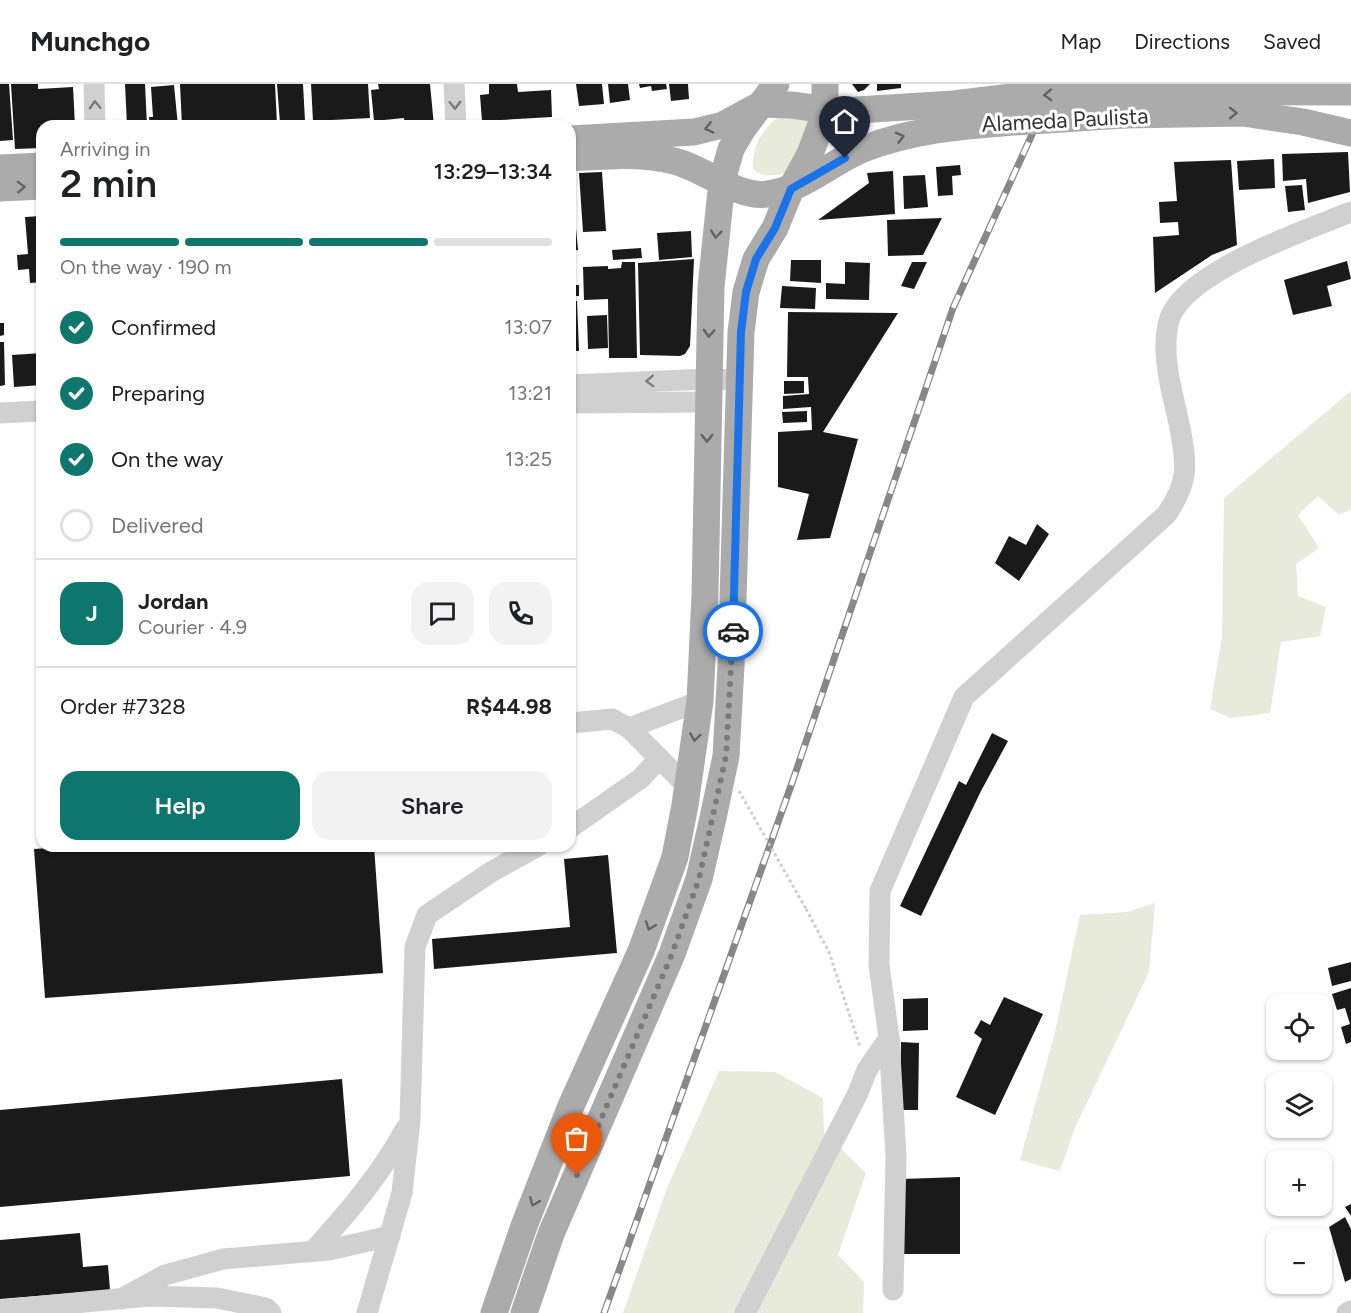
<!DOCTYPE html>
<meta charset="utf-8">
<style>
:root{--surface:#fff;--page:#f2f2f2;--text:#202124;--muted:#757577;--line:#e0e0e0;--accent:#0f766e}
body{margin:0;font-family:Figtree,sans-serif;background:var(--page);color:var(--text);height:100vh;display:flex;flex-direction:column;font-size:22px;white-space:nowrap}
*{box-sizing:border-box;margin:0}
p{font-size:20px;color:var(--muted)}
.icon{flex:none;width:33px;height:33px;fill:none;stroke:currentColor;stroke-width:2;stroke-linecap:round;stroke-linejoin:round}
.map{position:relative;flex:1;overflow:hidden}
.side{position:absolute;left:36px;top:36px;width:540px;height:732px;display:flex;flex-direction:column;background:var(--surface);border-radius:18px;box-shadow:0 2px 4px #0004}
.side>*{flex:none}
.tools{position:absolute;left:1266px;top:910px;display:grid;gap:12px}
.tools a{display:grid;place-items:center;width:66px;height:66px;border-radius:12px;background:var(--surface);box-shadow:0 2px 4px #0004;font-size:30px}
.pin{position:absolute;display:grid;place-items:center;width:51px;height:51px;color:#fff;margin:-62px -26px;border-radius:50% 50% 50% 0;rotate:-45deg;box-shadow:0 0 6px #0007}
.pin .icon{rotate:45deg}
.courier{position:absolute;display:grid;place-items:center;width:60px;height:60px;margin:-30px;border:4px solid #1a73e8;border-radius:50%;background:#fff;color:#222;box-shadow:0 2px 8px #0007}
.head em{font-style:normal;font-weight:600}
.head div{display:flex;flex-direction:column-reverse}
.head{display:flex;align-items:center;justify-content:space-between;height:102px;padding:0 24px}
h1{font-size:39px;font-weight:600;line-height:45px}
.bar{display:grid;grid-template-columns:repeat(4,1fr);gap:9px 6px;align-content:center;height:72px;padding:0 24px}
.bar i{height:8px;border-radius:4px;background:var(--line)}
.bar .current{background:var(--accent)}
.bar p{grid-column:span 4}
.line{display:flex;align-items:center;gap:15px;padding:0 24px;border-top:2px solid var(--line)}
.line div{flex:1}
.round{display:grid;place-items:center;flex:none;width:63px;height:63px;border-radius:18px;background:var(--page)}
ol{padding:0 24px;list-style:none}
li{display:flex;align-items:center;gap:18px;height:66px}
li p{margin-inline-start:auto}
li .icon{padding:6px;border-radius:50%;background:var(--accent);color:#fff;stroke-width:4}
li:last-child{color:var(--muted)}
li i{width:33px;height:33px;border:3px solid var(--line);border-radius:50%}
.primary-button{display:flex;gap:12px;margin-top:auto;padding:12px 24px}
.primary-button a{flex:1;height:69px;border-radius:18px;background:var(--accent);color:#fff;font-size:24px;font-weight:600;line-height:69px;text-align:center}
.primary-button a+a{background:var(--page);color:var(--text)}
header{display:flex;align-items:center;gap:36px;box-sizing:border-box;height:84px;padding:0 30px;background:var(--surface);border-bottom:2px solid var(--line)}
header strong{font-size:28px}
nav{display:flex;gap:33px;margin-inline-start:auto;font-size:21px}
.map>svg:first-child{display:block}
.green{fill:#e8eadb}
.building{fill:#1a1a1a}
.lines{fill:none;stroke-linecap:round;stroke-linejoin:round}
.path{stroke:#cdcdcd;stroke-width:3;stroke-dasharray:3 3;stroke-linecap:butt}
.minor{stroke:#d0d0d0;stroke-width:21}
.major{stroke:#ababab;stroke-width:27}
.rail-casing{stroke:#888;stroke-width:7}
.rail{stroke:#fff;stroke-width:4.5;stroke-dasharray:14;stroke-linecap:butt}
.path-bridge{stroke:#cdcdcd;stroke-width:3;stroke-dasharray:3 3;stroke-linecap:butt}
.major-bridge{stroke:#ababab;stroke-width:27}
.oneway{stroke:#636363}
.oneway2{stroke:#7a7a7a}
.done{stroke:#7a7a7a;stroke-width:6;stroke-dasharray:0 10.8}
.route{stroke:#1a73e8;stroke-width:8}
.labels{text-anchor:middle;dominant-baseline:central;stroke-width:6;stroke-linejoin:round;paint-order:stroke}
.street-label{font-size:22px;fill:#333;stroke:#fff}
</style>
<header>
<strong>Munchgo</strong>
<nav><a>Map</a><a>Directions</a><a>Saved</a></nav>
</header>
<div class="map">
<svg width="1351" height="1229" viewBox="0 0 1351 1229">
<rect width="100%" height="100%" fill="#fff"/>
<g class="green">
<path d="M787,26l29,10 -30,53c-12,3 -23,5 -33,-4 -2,-26 13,-44 34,-59z"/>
<path d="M1351,307v118l-12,6 -21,-19 -20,19 21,33 -23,16 2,32 28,11 -6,29 -39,6 -11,71 -40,5 -20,-9 12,-73 2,-138z"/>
<path d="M1155,819l-6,69 -75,158 -14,41 -40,-11 35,-128 25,-117 47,-3z"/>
<path d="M719,987l56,1 48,26 1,34 42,41 -28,82 26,27 -1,31h-240l44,-125z"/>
</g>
<g class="building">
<path d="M0,0h9l4,56 -13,1z"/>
<path d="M11,0h27v5l35,-2 2,39h-33v22l-27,1z"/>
<path d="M125,0h20l2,42h-20z"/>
<path d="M180,0h95l2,40 -95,2z"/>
<path d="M277,0h26l2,37 -25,2z"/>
<path d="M311,0h57l2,34 -57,3z"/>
<path d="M378,0h52l4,42h-29l-1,-8 -30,3 -3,-31 8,-1z"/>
<path d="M489,0h28l1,8 33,-2 1,27 -70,4 -2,-26 9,-1z"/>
<path d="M576,0h26l2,20 -25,2z"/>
<path d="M608,0h20l2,16 -20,3z"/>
<path d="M639,0h27l1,5 -15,2 -1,-5 -11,2z"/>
<path d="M669,0h19l1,15 -18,2z"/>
<path d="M852,0h18l-6,6 -6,2z"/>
<path d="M877,0h24v4l-24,3z"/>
<path d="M174,1l4,41h-28l-1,-9h4l-2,-30z"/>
<path d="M1348,68l2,40 -42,11 -2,-24 -23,2 -1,-27z"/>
<path d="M1274,75l1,29 -36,2 -2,-29z"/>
<path d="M1231,76l6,85 -25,10 -57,38 -2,-56 26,-2 -1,-13 -18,1 -1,-21 18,-1 -3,-39z"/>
<path d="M960,81l1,10 -9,1 1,19 -15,1 -2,-29z"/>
<path d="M893,87l2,43 -77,6 51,-37 -2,-10z"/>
<path d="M602,88l4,59 -23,1 -4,-59z"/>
<path d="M925,91l3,32 -24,2 -1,-33z"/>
<path d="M570,101h2l6,65 -8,1z"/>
<path d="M1302,101l3,25 -17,2 -3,-26z"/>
<path d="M42,132v66l-12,1 -1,-14 -11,1 -1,-15 11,-1 -3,-37z"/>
<path d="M942,134l-19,37 -35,1 -1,-36z"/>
<path d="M691,147l1,26 -33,3 -2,-27z"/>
<path d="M641,164l1,10 -29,2 -1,-10z"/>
<path d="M694,175l-4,87 -5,8 -5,2 -40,-1 -2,-92z"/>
<path d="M791,176h30v23l-31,-2z"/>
<path d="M1347,177l4,18 -24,7 5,20 -39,9 -9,-35z"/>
<path d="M622,178h13l2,96h-28l-1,-59 -24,1 -1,-33 25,-1v3l13,-1z"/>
<path d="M845,178l25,1 -1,37 -43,-1v-16l19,1z"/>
<path d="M912,178h15l-13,27 -13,-3z"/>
<rect x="570" y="201" width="9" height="11"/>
<path d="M782,202l34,2 -1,21 -35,-1z"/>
<path d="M570,217h7l2,50h-9z"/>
<path d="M788,228l110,1 -75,119 35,7 -28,99 -33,2 12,-46 -31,-7v-55l34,-2 -1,-23 -28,2v-13l26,-2 -1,-17h-21z"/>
<path d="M36,230h6v19l-5,1z"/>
<path d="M607,231l1,33 -20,1 -1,-33z"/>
<path d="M0,239h4v12l-4,1z"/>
<path d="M0,258h4l1,43 -5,1z"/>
<path d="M42,269v32l-28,2 -2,-32z"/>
<path d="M784,297h20v12l-20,1z"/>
<path d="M807,327v11l-24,1 -1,-11z"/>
<path d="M1037,440l12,10 -30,47 -24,-18 14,-27 17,9z"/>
<path d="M992,649l16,8 -27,50 -60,125 -21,-10 59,-125 7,4z"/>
<path d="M82,762h292l9,127 -338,25 -11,-149z"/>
<path d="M608,771l9,98 -183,16 -2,-30 138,-12 -6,-68z"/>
<path d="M1351,878v19l-19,5 -4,-18z"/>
<path d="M1351,904v54l-5,2 -5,-17 9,-3 -5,-16 -8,2 -5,-16z"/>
<path d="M1004,913l39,17 -48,101 -39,-18 26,-58 -8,-6 7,-13 9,5z"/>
<path d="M928,914v32l-25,1v-32z"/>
<path d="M901,958l18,1 -1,67h-18z"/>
<path d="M342,995l8,97 -350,31v-97z"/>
<path d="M1315,1071l2,6h-9v-2z"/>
<path d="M960,1093v77h-58v-75z"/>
<path d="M1351,1120v12l-6,-9z"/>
<path d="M1345,1133l6,12v50l-6,3 -16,-55z"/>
<path d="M80,1149l3,34 25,-2 2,25 -110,9v-59z"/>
</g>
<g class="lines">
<path class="path" d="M806,825l23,43 31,95"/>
<g class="minor">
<path d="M94,0l1,42"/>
<path d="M454,0l2,42"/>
<path d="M570,301l138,-6 31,1"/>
<path d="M570,319l138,-1"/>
<path d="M0,329l42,-2"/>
<path d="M570,639l42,-4 17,9"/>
<path d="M688,703l-59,-59 71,-27"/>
<path d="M570,744l70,-49 19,-20"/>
<path d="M313,1167c35,-38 68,-77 93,-123"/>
<path d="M893,1206l3,-133 -7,-119 -10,-73 1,-74 84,-194 202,-182c23,-33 21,-49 14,-87 -7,-34 -19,-69 -12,-104 10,-51 139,-94 183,-112"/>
<path d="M121,1215l44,-24 58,-16 106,-9 61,-14"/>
<path d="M0,1226l149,-14 68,2 49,10 5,5"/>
<path d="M367,1229l35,-120 8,-73 5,-173 12,-32 64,-43 47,-26"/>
<path d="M745,1229l113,-220 9,-23 22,-32"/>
<path d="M1347,1229l4,-2"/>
</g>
<g class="major">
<path d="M1128,7l223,1"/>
<path d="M1124,31l119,-2 60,9 48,11"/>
<path d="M570,55l124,-7 29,-7 39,-21 29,1 23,3 11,4 128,-8 58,-7"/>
<path d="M570,74c35,-2 70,-6 104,3 30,7 64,38 94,33 37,-5 64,-33 98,-46 44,-17 88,-21 134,-25"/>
<path d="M0,84l42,-2"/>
<path d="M0,104l42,-2"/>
<path d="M494,1229l30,-87 47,-120 70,-155 34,-94 10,-52 15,-104 5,-106 6,-308 11,-106 9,-32 11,-19 34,-46"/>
<path d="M524,1229l27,-79 121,-280 27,-75 14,-61 13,-62 5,-90 10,-334 5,-40 10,-33 19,-31 16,-39 19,-35 9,-24 6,-18v-28"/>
</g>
<g class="rail-casing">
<path id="rail" d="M604,1229l189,-533 160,-472 102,-224"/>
</g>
<use href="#rail" class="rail"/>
<path class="path-bridge" d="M739,707l67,118"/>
<g class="major-bridge">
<path d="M1011,13l117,-6"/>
<path d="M1000,39l124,-8"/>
</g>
</g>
<defs><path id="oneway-chevron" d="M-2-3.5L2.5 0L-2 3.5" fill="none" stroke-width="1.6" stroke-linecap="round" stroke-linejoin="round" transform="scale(1.5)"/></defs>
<g class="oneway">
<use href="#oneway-chevron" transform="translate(1048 11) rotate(177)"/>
<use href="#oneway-chevron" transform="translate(1233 29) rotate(-1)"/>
<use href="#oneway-chevron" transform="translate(709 44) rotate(167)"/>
<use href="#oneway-chevron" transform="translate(900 53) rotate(-15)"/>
<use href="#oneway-chevron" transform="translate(21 103) rotate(-2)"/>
<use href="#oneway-chevron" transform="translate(716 150) rotate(96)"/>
<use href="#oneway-chevron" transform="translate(709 249) rotate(92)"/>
<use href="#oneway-chevron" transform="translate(707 354) rotate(91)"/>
<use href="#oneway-chevron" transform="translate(695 653) rotate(98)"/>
<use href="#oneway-chevron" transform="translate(650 842) rotate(110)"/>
<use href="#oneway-chevron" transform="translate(534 1118) rotate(111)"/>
</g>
<g class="oneway2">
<use href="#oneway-chevron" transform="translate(95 21) rotate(-92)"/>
<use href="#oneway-chevron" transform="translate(455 21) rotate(88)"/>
<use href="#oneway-chevron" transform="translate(650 297) rotate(178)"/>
</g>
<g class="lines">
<path class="done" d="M577,1091l95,-221 27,-75 27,-123 7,-125"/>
<path class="route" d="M733,547l8,-299 5,-40 10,-33 19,-31 16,-39 54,-31"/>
</g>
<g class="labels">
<g class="street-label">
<text transform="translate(1065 36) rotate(-3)">Alameda Paulista</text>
</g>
</g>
</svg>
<div class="tools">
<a><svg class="icon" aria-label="locate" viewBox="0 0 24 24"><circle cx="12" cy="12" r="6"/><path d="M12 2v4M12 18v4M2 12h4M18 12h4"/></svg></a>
<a><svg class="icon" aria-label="layers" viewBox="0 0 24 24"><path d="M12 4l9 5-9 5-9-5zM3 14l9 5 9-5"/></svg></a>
<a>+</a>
<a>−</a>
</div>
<div class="pin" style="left:577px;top:1091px;background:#ea580c"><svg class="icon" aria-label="bag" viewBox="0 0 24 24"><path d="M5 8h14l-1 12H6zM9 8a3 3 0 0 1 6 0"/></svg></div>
<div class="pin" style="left:845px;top:74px;background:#1f2937"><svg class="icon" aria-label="home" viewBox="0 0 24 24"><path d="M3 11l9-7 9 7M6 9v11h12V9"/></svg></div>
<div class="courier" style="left:733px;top:547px"><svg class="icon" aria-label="car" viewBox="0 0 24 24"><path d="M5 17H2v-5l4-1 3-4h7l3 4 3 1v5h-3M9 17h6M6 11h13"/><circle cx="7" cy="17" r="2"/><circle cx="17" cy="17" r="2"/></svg></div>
<section class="side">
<div class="head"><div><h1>2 min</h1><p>Arriving in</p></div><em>13:29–13:34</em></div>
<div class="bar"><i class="current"></i><i class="current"></i><i class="current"></i><i></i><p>On the way · 190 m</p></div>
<ol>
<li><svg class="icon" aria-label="check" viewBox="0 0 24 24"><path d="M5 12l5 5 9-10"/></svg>Confirmed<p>13:07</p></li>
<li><svg class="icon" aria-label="check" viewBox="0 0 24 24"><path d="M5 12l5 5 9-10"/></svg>Preparing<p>13:21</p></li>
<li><svg class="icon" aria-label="check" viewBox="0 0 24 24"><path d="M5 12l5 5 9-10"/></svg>On the way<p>13:25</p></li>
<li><i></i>Delivered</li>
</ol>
<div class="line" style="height:108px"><b class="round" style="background:var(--accent);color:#fff">J</b><div><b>Jordan</b><p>Courier · 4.9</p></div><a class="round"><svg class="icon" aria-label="chat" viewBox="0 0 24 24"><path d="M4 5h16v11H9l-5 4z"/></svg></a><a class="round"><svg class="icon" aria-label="phone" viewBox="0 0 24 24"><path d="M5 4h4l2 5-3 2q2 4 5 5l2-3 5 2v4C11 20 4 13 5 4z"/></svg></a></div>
<div class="line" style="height:78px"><div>Order #7328</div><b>R$44.98</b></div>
<div class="primary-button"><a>Help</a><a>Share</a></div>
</section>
</div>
